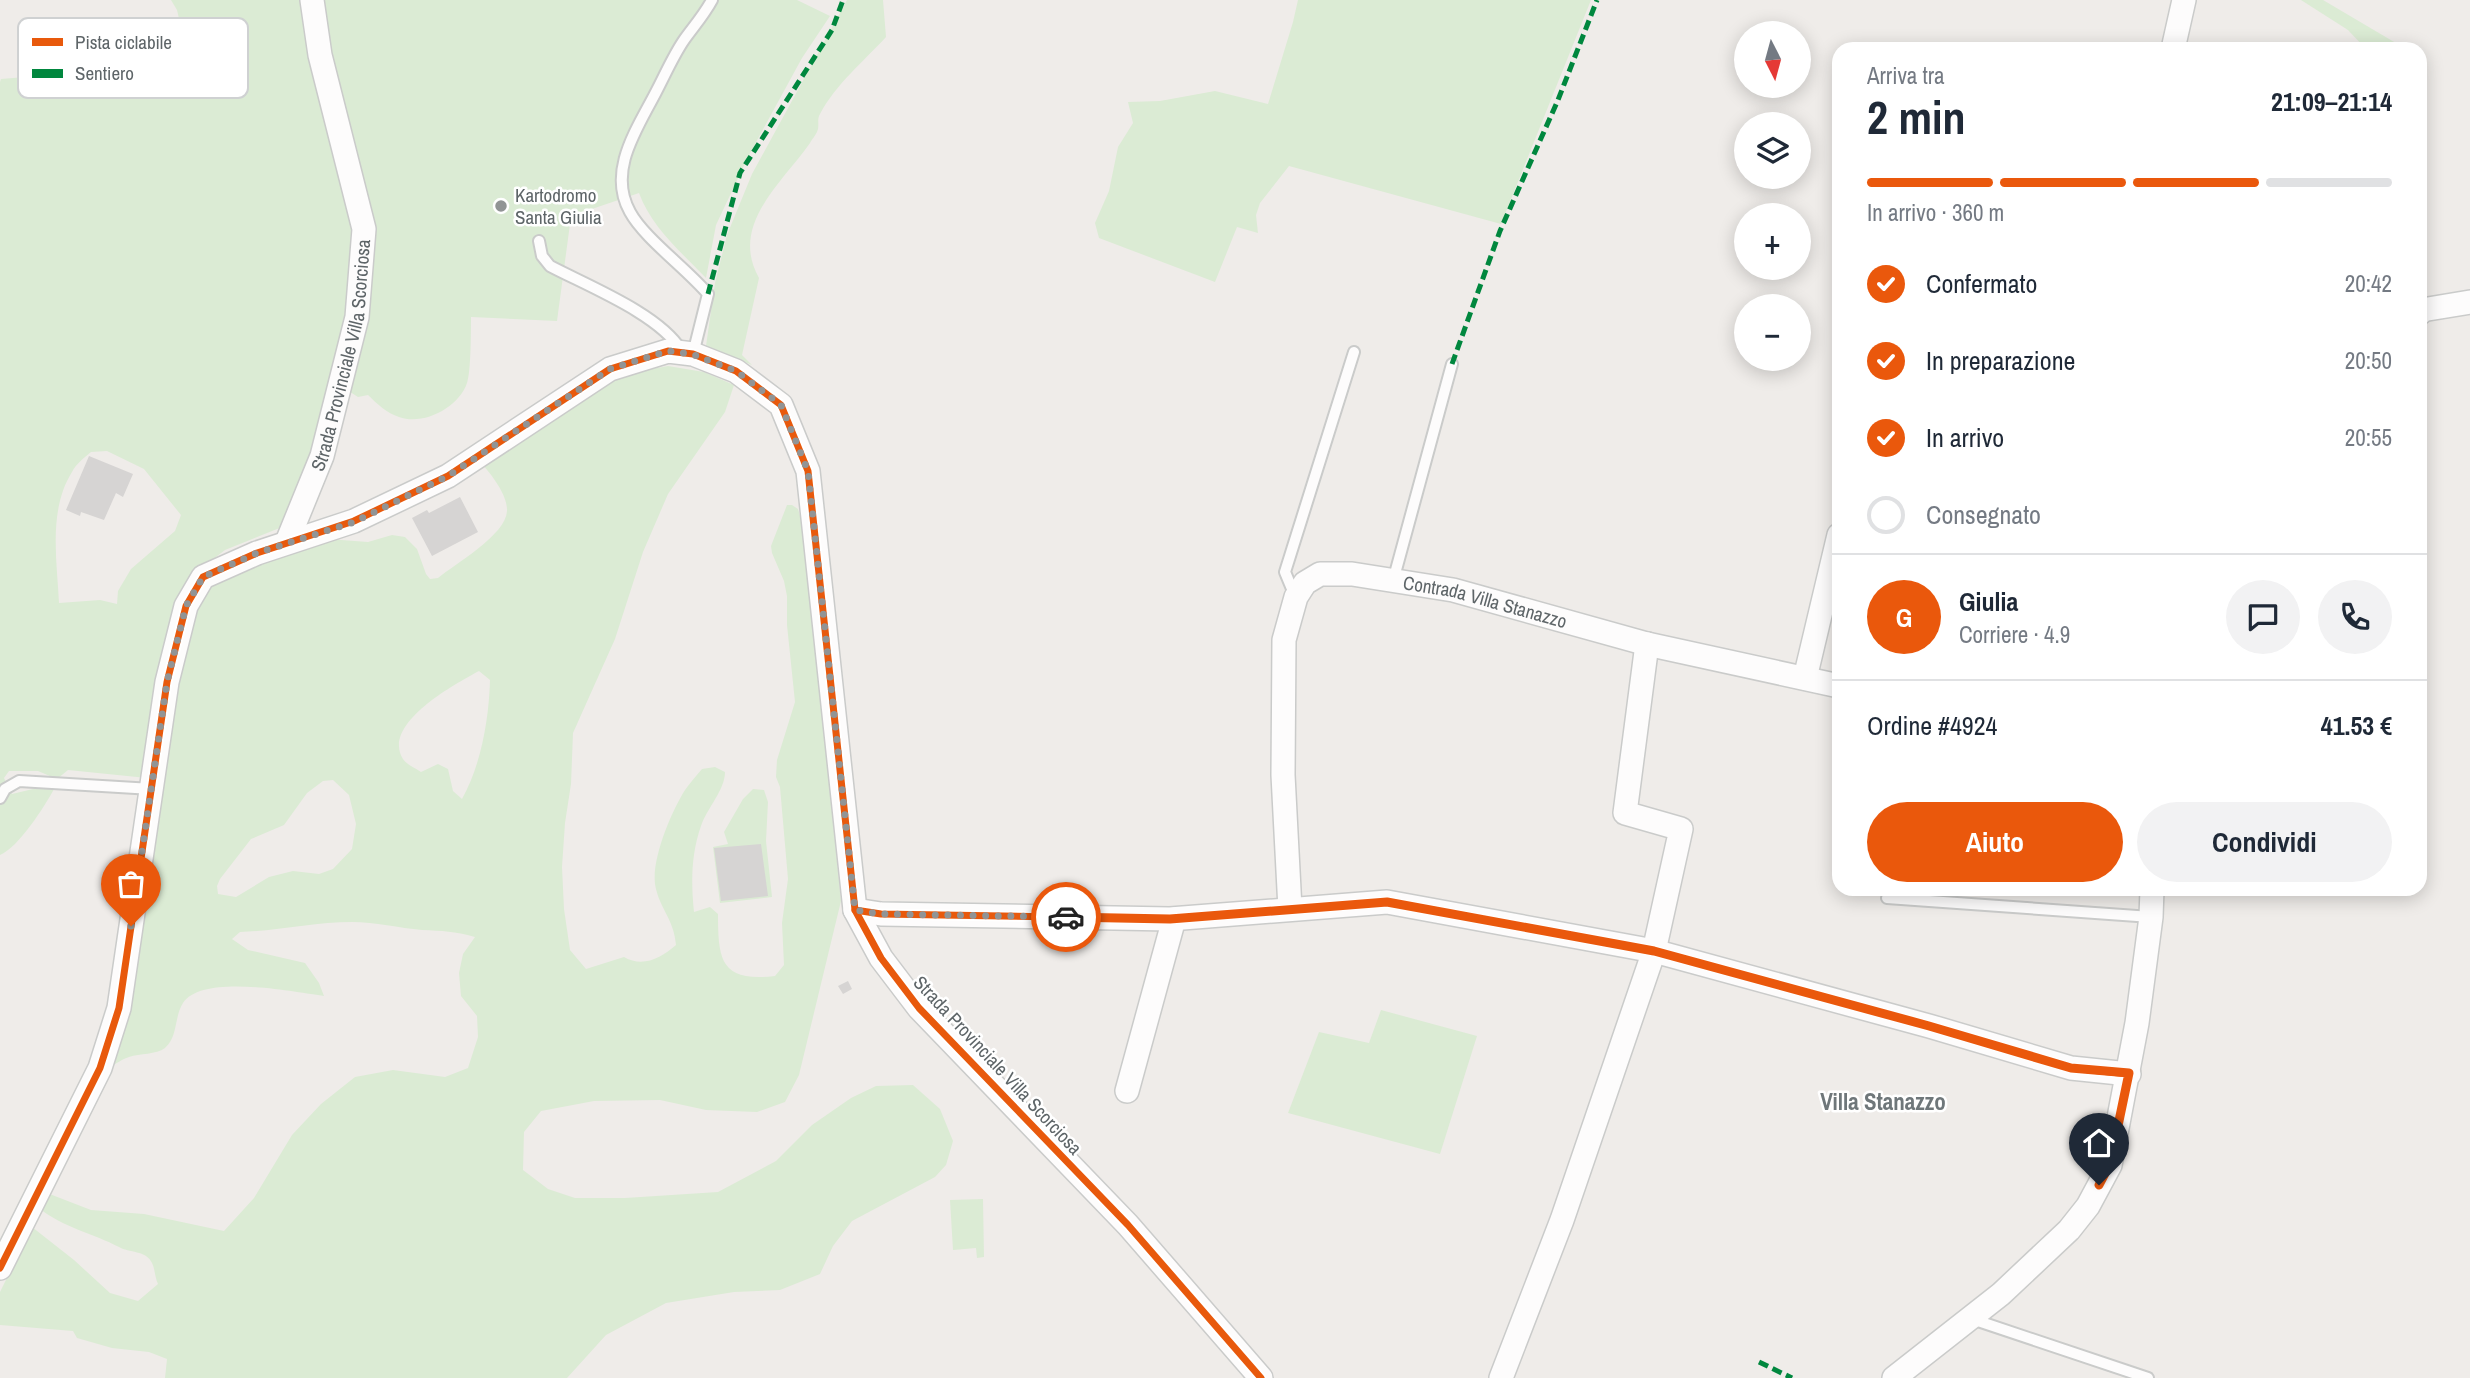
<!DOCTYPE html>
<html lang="it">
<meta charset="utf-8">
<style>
:root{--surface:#fff;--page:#f2f2f3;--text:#1f2937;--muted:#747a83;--line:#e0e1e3;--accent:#ea580c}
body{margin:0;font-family:"Archivo Narrow",sans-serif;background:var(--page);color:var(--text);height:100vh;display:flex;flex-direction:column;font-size:26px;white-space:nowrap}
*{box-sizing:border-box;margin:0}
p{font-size:23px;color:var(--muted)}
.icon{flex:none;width:38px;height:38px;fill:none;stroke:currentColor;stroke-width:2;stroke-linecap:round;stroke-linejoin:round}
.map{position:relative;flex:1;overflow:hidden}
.details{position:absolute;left:1832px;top:42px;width:595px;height:854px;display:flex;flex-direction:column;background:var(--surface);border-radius:21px;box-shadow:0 4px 18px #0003}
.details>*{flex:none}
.needle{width:46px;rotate:174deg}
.buttons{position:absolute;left:1734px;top:21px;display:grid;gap:14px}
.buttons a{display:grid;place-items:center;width:77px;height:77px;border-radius:50%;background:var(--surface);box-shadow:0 4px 18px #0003;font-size:35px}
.pin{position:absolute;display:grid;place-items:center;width:60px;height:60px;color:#fff;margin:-72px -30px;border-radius:50% 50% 50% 0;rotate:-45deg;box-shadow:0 0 7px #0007}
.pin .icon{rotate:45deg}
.courier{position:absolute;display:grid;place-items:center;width:70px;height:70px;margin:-35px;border:5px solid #ea580c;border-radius:50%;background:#fff;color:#222;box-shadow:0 2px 9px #0007}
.headline em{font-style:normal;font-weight:700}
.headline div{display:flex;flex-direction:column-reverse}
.headline{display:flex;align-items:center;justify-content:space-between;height:119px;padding:0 35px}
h1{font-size:46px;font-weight:700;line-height:52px}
.bar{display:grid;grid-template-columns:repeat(4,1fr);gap:10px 7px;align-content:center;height:84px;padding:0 35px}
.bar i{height:9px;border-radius:5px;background:var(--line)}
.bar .active{background:var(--accent)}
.bar p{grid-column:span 4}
.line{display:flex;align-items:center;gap:18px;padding:0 35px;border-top:2px solid var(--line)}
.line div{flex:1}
.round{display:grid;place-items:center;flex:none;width:74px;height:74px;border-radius:37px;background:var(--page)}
ol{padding:0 35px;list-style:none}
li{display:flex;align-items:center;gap:21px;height:77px}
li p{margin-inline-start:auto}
li .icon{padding:7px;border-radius:50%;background:var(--accent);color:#fff;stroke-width:4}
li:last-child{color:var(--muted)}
li i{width:38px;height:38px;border:4px solid var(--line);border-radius:50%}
.action{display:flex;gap:14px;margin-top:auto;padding:14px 35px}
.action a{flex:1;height:80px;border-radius:42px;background:var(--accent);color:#fff;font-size:28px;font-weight:700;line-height:80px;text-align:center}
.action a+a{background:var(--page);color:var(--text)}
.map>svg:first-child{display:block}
.green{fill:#dbebd4;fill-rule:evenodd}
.building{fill:#d6d4d3}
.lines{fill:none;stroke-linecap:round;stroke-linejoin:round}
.service-casing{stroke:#cacbca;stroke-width:14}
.minor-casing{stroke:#cacbca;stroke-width:26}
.service{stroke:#fdfcfc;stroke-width:10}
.minor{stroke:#fdfcfc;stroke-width:23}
.quiet{stroke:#00873e;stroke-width:5;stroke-dasharray:10 5;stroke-linecap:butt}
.cycleway-casing{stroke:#fff;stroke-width:11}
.cycleway{stroke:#e8590c;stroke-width:7}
.done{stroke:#919495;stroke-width:7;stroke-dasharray:0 12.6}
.route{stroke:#ea580c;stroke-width:9}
.poi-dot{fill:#919495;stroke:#fff;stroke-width:2.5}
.labels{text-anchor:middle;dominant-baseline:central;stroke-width:5;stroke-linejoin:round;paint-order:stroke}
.poi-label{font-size:19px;fill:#5e6568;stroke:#fff;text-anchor:start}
.street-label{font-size:19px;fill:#5e6568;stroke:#fff}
.quarter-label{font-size:23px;font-weight:bold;fill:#6f777a;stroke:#fff}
.key{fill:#fff;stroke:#cfd1d2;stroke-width:2}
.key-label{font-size:19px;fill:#5e6568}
</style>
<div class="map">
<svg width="2470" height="1378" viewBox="0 0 2470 1378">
<rect width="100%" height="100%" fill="#efece9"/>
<g class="green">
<path d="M171,0h137l55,224 -9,94 -62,205 -67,27 -34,26 -44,202 -79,-8 -11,9 -19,-8h-29l-5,7 8,16 21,-5h21c-9,17 -36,59 -54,66v-773l1,-3 60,-5 91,20 31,-15 5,-22 -11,-47zM107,451l37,18 37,46 -6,16 -44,38 -13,22 -1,13 -17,-4 -41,3c-2,-42 -11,-93 13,-131 4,-8 12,-14 19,-20z"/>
<path d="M315,0h482l33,16 -28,42 -53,97 -33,70 -10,53c-25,-26 -54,-50 -67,-85l-53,18 -16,13 -13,97 -86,-4c0,14 0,55 -4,66 -8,24 -43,43 -68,34 -12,-4 -22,-13 -31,-22l-10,2 -14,-9 24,-158z"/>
<path d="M847,0h36l3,37c-23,25 -50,47 -66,77 -3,5 -1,9 -2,15 -1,5 -6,10 -8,14 -28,40 -81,82 -51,135l-17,77 10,10 -46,-19 9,-63 12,-48 25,-61z"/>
<path d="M1298,0h293l-90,224 -212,-58 -29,37 -4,12 2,18 -21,-6 -22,55 -116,-44 -4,-15 14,-32 9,-44 15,-24 -5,-21 32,-1 55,-10 53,13 25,-82z"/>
<path d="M2301,0h22l83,49h-40l-18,-19z"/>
<path d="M668,366l36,6 30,13 -9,27 -57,82 -25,58 -28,87 -42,94 -2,51 -6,39 -3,44 2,42 6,41 16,19 38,-12c19,11 37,1 52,-12 -2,-25 -15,-35 -20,-56 -7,-25 15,-77 29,-99 5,-7 11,-14 17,-21l13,-2 10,5c0,18 -18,36 -24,54 -10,28 -10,57 -7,86l16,-5 8,7c0,47 3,68 57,62l9,-11 -2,-42 6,-44 -8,-92 -4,-10 1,-17 18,-58 -8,-77v-29l-3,-15 -12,-28 -1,-7 16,-41h5l6,4 5,17 38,375 -42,174 -14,27 -28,10 -51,-2 -46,-10 -66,1 -53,10 -17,21 -1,38 25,19 27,9h50l93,-6 58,-31 36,-36 39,-27 25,-12 37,-1 27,24 13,32 -7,24 -11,12 -83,44 -19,25 -13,28 -40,16 -46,2 -68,11 -60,32 -39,43h-402l2,-19 -18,-7 -37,-4 -35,-10 -4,-7 -73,-6v-33l32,-65 42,33 36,33 28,8 20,-17c-3,-6 -3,-15 -6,-21 -6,-13 -23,-10 -33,-16 -25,-13 -56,-20 -79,-38l7,-16 44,17 53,4 80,17 30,-33 38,-63 29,-31 34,-27 38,-7 52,7 23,-9 10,-31 -1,-21 -16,-20 -2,-23 4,-19 12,-17c-21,-6 -32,-6 -53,-7 -23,-2 -47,-8 -70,-8 -37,0 -75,9 -112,10l-8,7 16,11 57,13 14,20 5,13c-30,-4 -122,-23 -141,7 -9,14 -5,34 -18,45 -9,7 -25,5 -36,9 -7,2 -13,7 -19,10l75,-438 13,-34 29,-19 101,-37 40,3 24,-7 13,2 12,12 9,25 4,5 8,-1c17,-14 68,-43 69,-67 1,-15 -15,-36 -25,-47l143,-90zM479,671l11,9c-1,39 -9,85 -28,119l-9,-8 -5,-22 -10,-5 -17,8c-6,-4 -15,-8 -18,-13 -22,-35 52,-75 76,-88zM333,780l16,15 7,29 -4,25 -19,20 -14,5 -26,-3 -24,6 -33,20 -18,-3 -1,-8 3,-7 31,-40 33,-14 23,-32 16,-12z"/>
<path d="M753,789l11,1 4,12 -2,39 6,56 -52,6 -7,-56 15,-3 -4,-12 19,-33z"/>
<path d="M1381,1010l96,26 -37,118 -152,-41 31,-81 50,11z"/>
<path d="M983,1199l1,58 -7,1 -1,-10 -23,2 -3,-50z"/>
</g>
<g class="building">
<path d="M89,456l44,18 -10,23 -7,-4 -12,27 -23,-8 -1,4 -14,-6z"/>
<path d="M460,497l18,35 -46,24 -20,-38 15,-8 2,3z"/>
<path d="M761,844l7,52 -47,5 -7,-53z"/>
<path d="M848,981l4,8 -9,5 -5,-8z"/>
</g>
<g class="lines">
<g class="service-casing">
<g id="service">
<path d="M539,241l3,15 8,10c38,20 109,48 131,84"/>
<path d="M693,354l15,-60c-21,-25 -64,-56 -78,-82 -23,-41 7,-83 26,-120 9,-17 17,-36 28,-52 10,-14 20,-25 28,-40"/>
<path d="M1393,581l59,-217"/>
<path d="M1295,596l-10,-24 69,-220"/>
<path d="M0,798l5,-9 14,-8 133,8"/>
<path d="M1887,898l264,19"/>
<path d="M1972,1319l176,59"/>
</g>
</g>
<g class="minor-casing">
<g id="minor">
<path d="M2173,49l11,-49"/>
<path d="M2420,313l2,-3 48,-8"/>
<path id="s1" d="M287,542l35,-86 35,-139 7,-88 -44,-174 -8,-55"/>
<path d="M1805,678l34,-143"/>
<path id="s2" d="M1290,909l-7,-134 1,-135 12,-43 9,-14 15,-9h32l101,16 194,54 192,42"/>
<path d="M855,910l26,4 289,5 217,-17 267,49 275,75 142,42 58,6"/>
<path d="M1127,1091l47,-172"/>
<path d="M0,1268l100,-200 19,-60 48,-326 19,-76 17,-29 54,-24 97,-32 94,-45 162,-107 58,-18 25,3 43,17 45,34 27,66 47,439 26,48 38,50 209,217 133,153"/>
<path d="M1501,1378l61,-158 92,-269 27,-122 -56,-16 22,-169"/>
<path d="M1894,1378l107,-84 68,-64 19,-24 22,-41 27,-142 14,-106 1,-28"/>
</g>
</g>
<use href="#service" class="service"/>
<use href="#minor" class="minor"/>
<g class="quiet">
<path d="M708,294l32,-121 92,-143 11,-30"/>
<path d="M1452,364l48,-133 58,-131 39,-100"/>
<path d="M1759,1362l33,16"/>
</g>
<g class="cycleway-casing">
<g id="cycleway">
<path d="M855,910l26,4 289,5 217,-17 267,49 275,75 142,42 58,6"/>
<path d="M0,1268l100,-200 19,-60 48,-326 19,-76 17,-29 54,-24 97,-32 94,-45 162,-107 58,-18 25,3 43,17 45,34 27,66 47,439 26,48 38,50 209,217 133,153"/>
</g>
</g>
<use href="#cycleway" class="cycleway"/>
</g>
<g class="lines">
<path class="done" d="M131,926l36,-244 19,-76 17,-29 54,-24 97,-31 94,-46 162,-107 58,-18 24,3 44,17 45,34 27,66 47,439 26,4 185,3"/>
<path class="route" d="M1066,917l104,2 217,-17 267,49 275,75 142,42 58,5 -19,91 -11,21"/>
</g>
<circle class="poi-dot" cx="501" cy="206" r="7"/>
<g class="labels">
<g class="poi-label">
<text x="515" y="195">Kartodromo<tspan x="515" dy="22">Santa Giulia</tspan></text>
</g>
<g class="street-label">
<text stroke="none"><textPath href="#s1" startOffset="196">Strada Provinciale Villa Scorciosa</textPath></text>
<text stroke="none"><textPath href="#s2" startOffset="516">Contrada Villa Stanazzo</textPath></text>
<text transform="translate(998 1065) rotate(47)">Strada Provinciale Villa Scorciosa</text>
</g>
<g class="quarter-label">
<text x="1883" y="1101">Villa Stanazzo</text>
</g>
</g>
<rect x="18" y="18" width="230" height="80" rx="10" class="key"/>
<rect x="32" y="38" width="31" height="8" fill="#e8590c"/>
<rect x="32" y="69" width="31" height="9" fill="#00873e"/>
<g class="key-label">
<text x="75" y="49">Pista ciclabile</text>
<text x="75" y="80">Sentiero</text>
</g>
</svg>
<div class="buttons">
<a><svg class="needle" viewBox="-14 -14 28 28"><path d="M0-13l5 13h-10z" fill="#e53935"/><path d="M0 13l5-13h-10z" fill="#747a83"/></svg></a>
<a><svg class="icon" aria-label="layers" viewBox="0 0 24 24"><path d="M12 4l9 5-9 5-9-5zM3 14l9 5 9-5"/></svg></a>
<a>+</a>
<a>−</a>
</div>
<div class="pin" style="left:131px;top:926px;background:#ea580c"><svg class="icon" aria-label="bag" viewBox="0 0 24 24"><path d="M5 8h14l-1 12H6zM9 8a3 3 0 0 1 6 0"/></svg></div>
<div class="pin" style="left:2099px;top:1185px;background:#1f2937"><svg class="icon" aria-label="home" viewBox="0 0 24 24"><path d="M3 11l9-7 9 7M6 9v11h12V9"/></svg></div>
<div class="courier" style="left:1066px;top:917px"><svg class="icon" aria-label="car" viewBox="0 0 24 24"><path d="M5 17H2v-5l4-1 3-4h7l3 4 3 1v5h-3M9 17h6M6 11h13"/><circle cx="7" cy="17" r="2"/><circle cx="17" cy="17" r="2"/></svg></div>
<section class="details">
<div class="headline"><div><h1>2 min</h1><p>Arriva tra</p></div><em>21:09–21:14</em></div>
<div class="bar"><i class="active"></i><i class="active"></i><i class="active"></i><i></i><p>In arrivo · 360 m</p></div>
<ol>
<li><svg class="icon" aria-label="check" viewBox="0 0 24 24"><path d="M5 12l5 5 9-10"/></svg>Confermato<p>20:42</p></li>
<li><svg class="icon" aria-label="check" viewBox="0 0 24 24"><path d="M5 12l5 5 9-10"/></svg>In preparazione<p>20:50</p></li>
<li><svg class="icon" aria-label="check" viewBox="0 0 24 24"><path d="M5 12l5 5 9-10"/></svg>In arrivo<p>20:55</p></li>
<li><i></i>Consegnato</li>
</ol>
<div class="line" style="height:126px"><b class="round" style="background:var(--accent);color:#fff">G</b><div><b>Giulia</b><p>Corriere · 4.9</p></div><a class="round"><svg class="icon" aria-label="chat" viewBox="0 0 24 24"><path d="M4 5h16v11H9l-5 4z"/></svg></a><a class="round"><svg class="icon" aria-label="phone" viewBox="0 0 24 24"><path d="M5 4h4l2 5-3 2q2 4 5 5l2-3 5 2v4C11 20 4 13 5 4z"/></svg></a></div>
<div class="line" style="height:91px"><div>Ordine #4924</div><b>41.53 €</b></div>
<div class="action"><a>Aiuto</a><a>Condividi</a></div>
</section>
</div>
